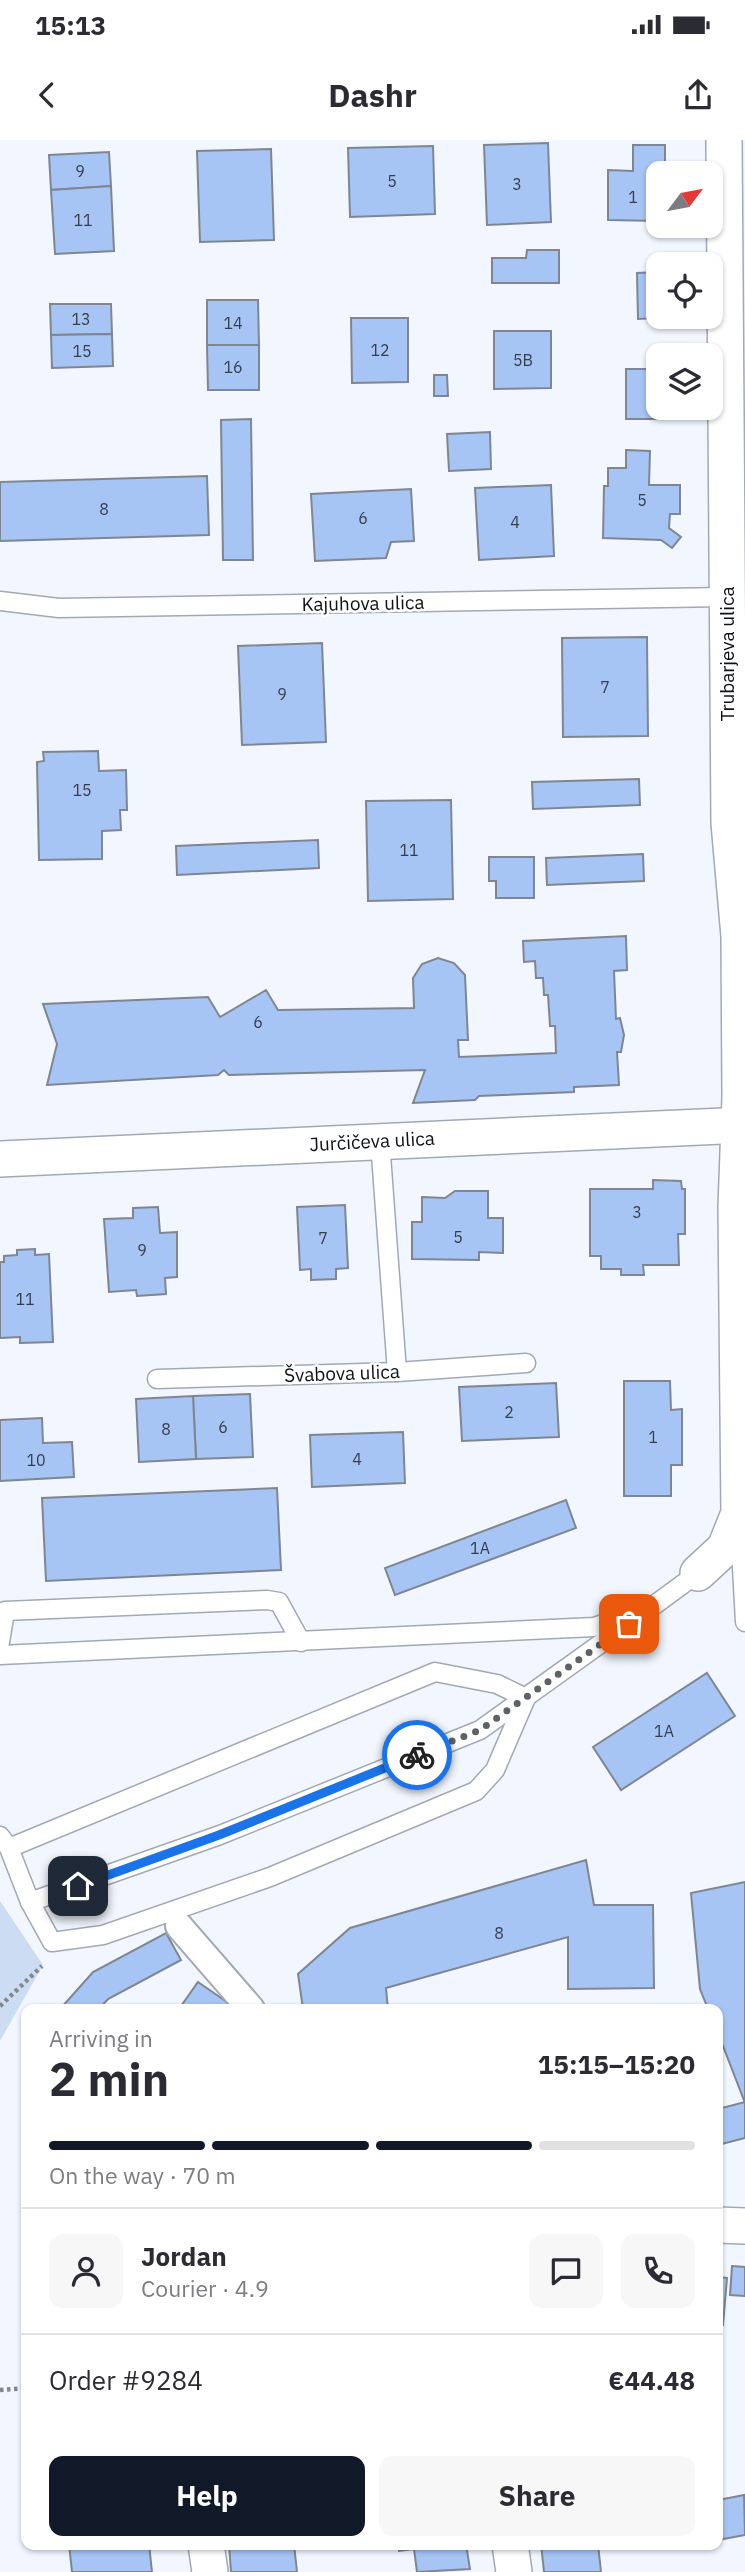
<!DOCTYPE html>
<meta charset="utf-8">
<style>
:root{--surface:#fff;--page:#f7f7f7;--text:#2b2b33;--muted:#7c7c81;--line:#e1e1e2;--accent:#111827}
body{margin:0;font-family:"IBM Plex Sans",sans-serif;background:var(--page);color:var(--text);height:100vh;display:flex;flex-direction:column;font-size:26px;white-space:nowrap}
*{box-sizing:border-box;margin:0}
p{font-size:23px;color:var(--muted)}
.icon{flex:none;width:38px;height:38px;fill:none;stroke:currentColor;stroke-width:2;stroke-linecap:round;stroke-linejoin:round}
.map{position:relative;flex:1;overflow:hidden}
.panel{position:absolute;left:21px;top:1864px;width:702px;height:546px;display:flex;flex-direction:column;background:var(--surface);border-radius:14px;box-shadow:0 2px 5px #0004}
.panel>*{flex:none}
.needle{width:46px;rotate:58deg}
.buttons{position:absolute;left:646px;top:21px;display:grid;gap:14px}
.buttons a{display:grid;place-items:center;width:77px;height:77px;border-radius:14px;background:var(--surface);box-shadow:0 2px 5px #0004;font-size:35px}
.pin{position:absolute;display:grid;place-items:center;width:60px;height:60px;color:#fff;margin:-30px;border-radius:14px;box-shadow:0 4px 10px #0006}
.courier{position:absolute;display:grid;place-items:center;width:70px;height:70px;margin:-35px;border:5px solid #1a73e8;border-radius:50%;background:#fff;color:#222;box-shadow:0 2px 9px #0007}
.headline em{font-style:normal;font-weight:700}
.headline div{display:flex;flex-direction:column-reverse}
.headline{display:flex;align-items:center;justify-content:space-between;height:119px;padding:0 28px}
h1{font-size:46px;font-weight:700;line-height:52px}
.bar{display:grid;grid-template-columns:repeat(4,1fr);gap:10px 7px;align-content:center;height:84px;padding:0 28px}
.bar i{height:9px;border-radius:5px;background:var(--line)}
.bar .current{background:var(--accent)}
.bar p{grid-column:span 4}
.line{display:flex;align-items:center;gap:18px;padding:0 28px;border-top:2px solid var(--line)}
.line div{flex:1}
.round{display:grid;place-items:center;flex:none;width:74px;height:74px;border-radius:14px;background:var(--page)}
.cta{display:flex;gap:14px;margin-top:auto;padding:14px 28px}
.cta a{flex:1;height:80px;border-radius:14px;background:var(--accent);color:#fff;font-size:28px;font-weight:700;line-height:80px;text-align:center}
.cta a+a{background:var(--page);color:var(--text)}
.status{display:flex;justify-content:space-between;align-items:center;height:49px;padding:0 35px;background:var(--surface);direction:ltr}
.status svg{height:19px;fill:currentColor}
header{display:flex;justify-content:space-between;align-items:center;height:91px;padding:0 28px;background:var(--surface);font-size:32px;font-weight:700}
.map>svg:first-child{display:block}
.green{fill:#ccdcf3}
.building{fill:#a7c5f4;stroke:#7f8691;stroke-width:2}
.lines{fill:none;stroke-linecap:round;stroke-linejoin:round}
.service-casing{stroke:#a1a9b4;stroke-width:21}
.pedestrian-casing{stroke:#a1a9b4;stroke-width:30}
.minor-casing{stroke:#a1a9b4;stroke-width:38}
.path{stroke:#84888e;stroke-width:4.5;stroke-dasharray:3.5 3.5;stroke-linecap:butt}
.service{stroke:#fff;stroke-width:18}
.pedestrian{stroke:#fff;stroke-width:26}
.minor{stroke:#fff;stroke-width:35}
.done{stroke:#5e6267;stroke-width:7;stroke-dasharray:0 12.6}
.route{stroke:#1a73e8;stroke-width:9}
.labels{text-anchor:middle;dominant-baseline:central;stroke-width:5;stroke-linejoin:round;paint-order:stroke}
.number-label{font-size:16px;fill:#343e4d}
.street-label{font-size:19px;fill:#0e1115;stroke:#fff}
</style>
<div class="status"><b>15:13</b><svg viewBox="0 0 49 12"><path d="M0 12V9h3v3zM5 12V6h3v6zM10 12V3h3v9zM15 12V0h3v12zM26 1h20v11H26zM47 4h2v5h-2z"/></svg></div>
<header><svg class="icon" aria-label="back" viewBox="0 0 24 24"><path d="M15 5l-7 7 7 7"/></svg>Dashr<svg class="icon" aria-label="share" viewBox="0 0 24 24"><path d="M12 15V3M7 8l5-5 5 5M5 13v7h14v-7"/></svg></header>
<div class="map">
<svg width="745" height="2432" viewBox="0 0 745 2432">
<rect width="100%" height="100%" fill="#f2f7ff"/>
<path class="green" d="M0,1761l43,64 -43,76z"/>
<g class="building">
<path d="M548,3l3,79 -64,3 -3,-80z"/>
<path d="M633,5h32v28h-7v48l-50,-1v-50l25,1z"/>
<path d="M433,6l2,68 -85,3 -2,-69z"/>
<path d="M271,9l3,91 -74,2 -3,-91z"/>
<path d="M109,12l2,34 -60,4 -2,-35z"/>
<path d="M111,46l3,65 -59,3 -4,-64z"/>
<path d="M527,110h32v33h-67v-25h34z"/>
<path d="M658,132v45h21l1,7 -21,1 -1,-7 -20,1 -1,-46z"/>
<path d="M207,160h51l1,45h-52z"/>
<path d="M50,164h61l1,30 -61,1z"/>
<path d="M351,178h57v64l-56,1z"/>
<path d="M494,191h57v57l-57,1z"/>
<path d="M112,194l1,32 -61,2 -1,-33z"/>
<path d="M207,205h52v45h-51z"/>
<path d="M626,229h32v39h20v11h-52z"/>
<path d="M434,235h13l1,21h-14z"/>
<path d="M251,279l2,141h-30l-2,-140z"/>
<path d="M490,292l1,37 -42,2 -2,-37z"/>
<path d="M626,310l24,1 -1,34h31v29h-10l-1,14 12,9 -9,11 -11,-8 -58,-2 1,-52h4v-18h18z"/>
<path d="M207,336l2,59 -209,6v-59z"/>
<path d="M551,345l3,71 -75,4 -4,-72z"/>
<path d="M411,349l3,52 -23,1 -5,16 -71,3 -4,-67z"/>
<path d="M647,497l1,99 -85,1 -1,-99z"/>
<path d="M322,503l4,99 -84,3 -4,-99z"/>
<path d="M98,611l1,20 27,-1 1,40h-7l1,20 -19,1v28l-63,1 -2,-98 7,-1 -1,-9z"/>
<path d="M639,639l1,26 -107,4 -1,-27z"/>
<path d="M451,660l2,99 -85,2 -2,-100z"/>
<path d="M318,700l1,28 -142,7 -1,-29z"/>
<path d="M643,714l1,27 -97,4 -1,-27z"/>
<path d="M489,717h45v41h-38v-17h-7z"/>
<path d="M626,796l1,34 -13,1 2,48 4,-1 4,17 -3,17h-4l2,33 -45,2v5l-95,4 -4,4 -62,3 12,-33 -196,5 -5,-5 -6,5 -171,10 10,-41 -14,-40 165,-7 12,20 46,-27 12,20 136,-2 -1,-30 9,-14 16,-6 16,5 11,12 3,65h-10l1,17 97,-4 -1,-27h-5l-2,-31h-4l-1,-17h-7l-1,-17 -11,1 -1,-21z"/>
<path d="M653,1040l28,1 1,8h3v45h-7l1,31h-36l1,10h-23v-6h-20v-13h-11v-67h63z"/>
<path d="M455,1051h33v27h15v35l-24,-1v8l-67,-1v-37h10v-25l23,1z"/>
<path d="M345,1065l3,63 -12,1v10l-25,1v-11l-11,1 -3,-63z"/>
<path d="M158,1067l2,26 17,-1v45l-12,1 1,16 -29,2 -1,-6 -27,2 -5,-73 29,-1v-10z"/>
<path d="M35,1109v6l14,-1 4,88 -33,1v-6l-20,1v-76h4v-6l13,-1v-5z"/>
<path d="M624,1241h46l1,29 11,-1v56h-11v31h-47z"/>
<path d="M556,1243l3,54 -97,4 -3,-54z"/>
<path d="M250,1254l3,63 -57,2 -3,-63z"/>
<path d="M193,1256l3,63 -57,3 -3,-63z"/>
<path d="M42,1278l1,25 29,-1 2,35 -74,4v-61z"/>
<path d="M403,1292l2,51 -93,4 -2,-52z"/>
<path d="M277,1348l4,82 -235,11 -4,-83z"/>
<path d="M566,1360l10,28 -181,67 -10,-27z"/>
<path d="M707,1533l28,43 -114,74 -28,-43z"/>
<path d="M586,1720l8,45h59l1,83 -86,1v-52l-182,51 2,21h-85l-5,-35 52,-46z"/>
<path d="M745,1742v221l-27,-70v-24h-10l-8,-20 -9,-96z"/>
<path d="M166,1793l15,27 -73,39 -9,10h-39l33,-37z"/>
<path d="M198,1842l39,27h-58z"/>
<path d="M745,1962v36l-27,7v-36z"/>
<path d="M732,2126l13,1v29l-15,-1z"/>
<path d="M718,2137l9,1 -4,47h-5z"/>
<path d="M744,2355l1,40 -27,5v-40z"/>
<path d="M69,2404h80l3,28h-80z"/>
<path d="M229,2404h65l3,28h-66z"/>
<path d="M398,2404h68l4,25 -53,3 -3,-23 -15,2z"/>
<path d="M541,2404h57l3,28h-57z"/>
</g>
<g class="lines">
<g class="service-casing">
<g id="service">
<path d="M0,461l59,7 667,-11"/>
<path d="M380,1001l17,231"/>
<path d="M157,1239l240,-7 129,-9"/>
<path d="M740,1391l5,91"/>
<path d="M0,1502l5,-31 262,-11 12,2 22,40"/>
<path d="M0,1515l594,-28 55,-18 49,-36"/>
<path d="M0,1696l9,12 21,54 22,40 51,-7 167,-58 206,-86 19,-21 31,-72 -29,-14 -62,-12 -426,176"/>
<path d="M30,1762l190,-67 260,-105 155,-111"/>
</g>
</g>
<g class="pedestrian-casing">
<path id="pedestrian" d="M179,1786l72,83"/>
</g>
<g class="minor-casing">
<g id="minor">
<path d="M0,1019l745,-34"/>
<path d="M698,1433l27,-25 14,-35 -3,-306 4,-110 -1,-161 -10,-113 -5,-683"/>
<path d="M718,2085l27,1"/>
<path d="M206,2404l4,28"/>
<path d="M510,2404l4,28"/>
</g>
</g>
<g class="path">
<path d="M0,1866l42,-40"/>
<path d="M0,2250l26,-2"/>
</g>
<use href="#service" class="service"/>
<use href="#pedestrian" class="pedestrian"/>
<use href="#minor" class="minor"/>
</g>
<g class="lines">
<path class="done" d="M417,1615l63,-25 149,-106"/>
<path class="route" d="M78,1746l141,-51 198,-80"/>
</g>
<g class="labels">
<g class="number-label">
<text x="80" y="31">9</text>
<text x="392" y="41">5</text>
<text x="517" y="44">3</text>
<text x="633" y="57">1</text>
<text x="83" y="80">11</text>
<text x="81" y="179">13</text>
<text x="233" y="183">14</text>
<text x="380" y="210">12</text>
<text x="82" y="211">15</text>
<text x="523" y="220">5B</text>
<text x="233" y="227">16</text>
<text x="642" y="360">5</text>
<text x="104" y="369">8</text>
<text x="363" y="378">6</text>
<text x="515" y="382">4</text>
<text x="605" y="547">7</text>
<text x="282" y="554">9</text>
<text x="82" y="650">15</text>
<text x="409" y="710">11</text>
<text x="258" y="882">6</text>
<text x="637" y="1072">3</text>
<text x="458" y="1097">5</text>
<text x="323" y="1098">7</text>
<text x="142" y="1110">9</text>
<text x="25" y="1159">11</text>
<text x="509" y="1272">2</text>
<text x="223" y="1287">6</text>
<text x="166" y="1289">8</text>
<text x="653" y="1297">1</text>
<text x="357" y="1319">4</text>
<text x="36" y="1320">10</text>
<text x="480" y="1408">1A</text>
<text x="664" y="1591">1A</text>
<text x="499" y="1793">8</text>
</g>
<g class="street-label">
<text transform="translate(363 463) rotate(-1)">Kajuhova ulica</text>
<text transform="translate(727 514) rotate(-90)">Trubarjeva ulica</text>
<text transform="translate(372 1001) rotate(-3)">Jurčičeva ulica</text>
<text transform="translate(342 1233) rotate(-2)">Švabova ulica</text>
</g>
</g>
</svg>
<div class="buttons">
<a><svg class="needle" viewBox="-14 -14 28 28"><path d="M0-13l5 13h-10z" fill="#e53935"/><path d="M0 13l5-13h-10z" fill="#7c7c81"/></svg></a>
<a><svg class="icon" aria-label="locate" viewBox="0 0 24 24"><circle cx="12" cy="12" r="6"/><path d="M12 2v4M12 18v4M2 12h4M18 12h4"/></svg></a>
<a><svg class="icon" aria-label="layers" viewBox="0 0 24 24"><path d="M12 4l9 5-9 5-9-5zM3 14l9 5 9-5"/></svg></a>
</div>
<div class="pin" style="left:629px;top:1484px;background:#ea580c"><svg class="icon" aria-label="bag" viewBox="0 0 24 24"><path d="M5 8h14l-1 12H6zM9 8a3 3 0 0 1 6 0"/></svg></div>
<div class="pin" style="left:78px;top:1746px;background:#1f2937"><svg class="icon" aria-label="home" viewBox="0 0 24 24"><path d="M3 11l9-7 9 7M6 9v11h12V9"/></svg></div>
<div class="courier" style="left:417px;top:1615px"><svg class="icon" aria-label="bike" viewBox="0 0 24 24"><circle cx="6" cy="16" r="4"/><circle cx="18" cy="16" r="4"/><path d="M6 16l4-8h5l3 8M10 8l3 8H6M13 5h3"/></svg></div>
<section class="panel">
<div class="headline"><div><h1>2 min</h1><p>Arriving in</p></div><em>15:15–15:20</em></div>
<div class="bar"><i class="current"></i><i class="current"></i><i class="current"></i><i></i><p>On the way · 70 m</p></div>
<div class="line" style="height:126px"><a class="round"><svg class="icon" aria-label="person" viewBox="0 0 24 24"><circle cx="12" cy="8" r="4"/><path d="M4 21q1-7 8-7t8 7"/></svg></a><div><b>Jordan</b><p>Courier · 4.9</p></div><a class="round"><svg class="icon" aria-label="chat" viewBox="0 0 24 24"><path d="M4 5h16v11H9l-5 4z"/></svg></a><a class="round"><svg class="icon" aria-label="phone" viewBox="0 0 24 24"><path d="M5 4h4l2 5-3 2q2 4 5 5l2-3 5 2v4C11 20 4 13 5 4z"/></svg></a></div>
<div class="line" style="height:91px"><div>Order #9284</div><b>€44.48</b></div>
<div class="cta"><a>Help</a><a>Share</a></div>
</section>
</div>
